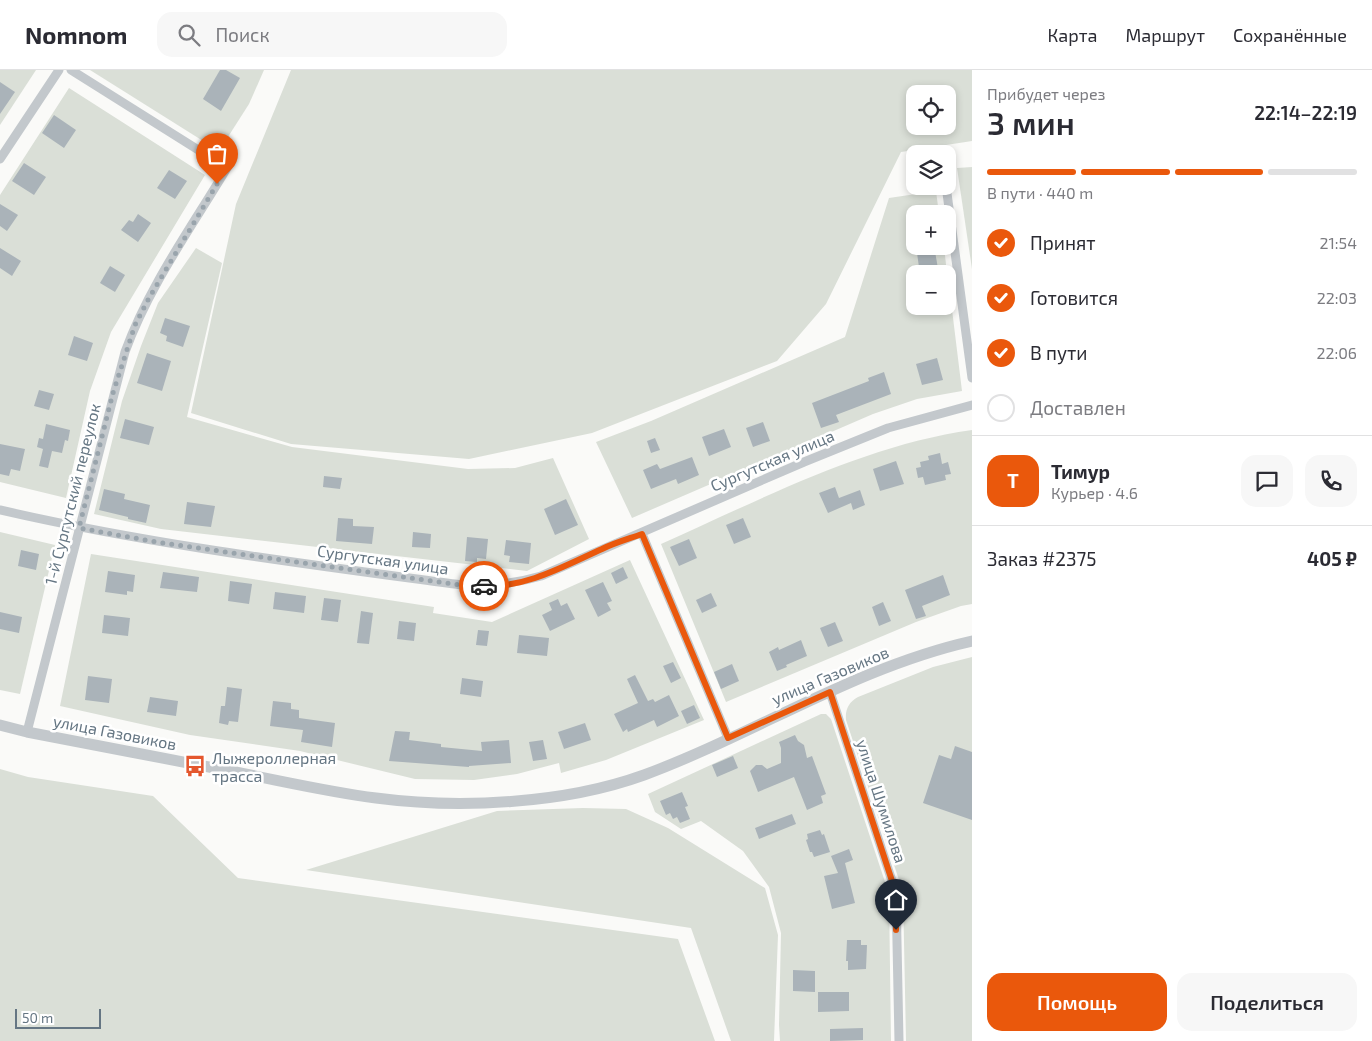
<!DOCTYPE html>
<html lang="ru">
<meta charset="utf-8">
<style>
:root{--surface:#fff;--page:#f7f7f7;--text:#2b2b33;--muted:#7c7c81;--line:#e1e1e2;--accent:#ea580c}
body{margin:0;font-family:"Exo 2",sans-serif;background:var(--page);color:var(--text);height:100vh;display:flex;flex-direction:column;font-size:19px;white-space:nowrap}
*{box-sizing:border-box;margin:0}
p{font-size:16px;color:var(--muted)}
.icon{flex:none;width:28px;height:28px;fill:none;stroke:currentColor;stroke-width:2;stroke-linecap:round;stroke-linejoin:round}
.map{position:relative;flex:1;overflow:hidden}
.drawer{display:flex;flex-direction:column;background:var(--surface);width:400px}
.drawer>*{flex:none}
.controls{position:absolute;left:906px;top:15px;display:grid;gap:10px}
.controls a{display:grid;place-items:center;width:50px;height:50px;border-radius:10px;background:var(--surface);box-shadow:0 2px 8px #0003;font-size:25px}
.scale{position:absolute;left:15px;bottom:12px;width:86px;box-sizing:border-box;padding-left:5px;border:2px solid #657683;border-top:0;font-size:14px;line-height:18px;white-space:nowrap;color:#657683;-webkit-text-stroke:4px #fff;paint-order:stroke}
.pin{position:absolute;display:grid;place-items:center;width:42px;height:42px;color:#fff;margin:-51px -21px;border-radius:50% 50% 50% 0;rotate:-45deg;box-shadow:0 0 5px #0007}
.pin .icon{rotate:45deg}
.courier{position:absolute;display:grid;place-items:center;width:50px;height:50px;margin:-25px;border:4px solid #ea580c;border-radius:50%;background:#fff;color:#222;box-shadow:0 1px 6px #0007}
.head em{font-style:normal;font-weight:600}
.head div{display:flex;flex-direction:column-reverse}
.head{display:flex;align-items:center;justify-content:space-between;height:85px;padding:0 15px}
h1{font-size:32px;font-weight:600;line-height:38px}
.bar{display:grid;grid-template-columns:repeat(4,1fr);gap:8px 5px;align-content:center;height:60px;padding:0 15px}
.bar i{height:6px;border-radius:4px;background:var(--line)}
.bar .current{background:var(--accent)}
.bar p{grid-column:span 4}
.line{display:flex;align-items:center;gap:12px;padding:0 15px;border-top:1px solid var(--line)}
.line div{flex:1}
.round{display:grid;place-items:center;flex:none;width:52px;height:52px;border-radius:15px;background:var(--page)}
ol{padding:0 15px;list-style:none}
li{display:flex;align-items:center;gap:15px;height:55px}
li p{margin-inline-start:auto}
li .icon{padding:5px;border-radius:50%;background:var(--accent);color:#fff;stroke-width:4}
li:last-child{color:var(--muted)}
li i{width:28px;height:28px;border:2px solid var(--line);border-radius:50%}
.button{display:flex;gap:10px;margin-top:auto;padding:10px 15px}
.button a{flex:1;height:58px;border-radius:15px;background:var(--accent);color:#fff;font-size:20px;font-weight:600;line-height:58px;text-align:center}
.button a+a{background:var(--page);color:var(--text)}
header{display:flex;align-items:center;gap:30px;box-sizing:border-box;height:70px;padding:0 25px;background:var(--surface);border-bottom:1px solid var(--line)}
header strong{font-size:24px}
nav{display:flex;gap:28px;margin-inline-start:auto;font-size:18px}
.search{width:350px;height:45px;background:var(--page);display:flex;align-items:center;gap:12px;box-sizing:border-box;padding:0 18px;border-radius:15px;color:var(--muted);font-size:19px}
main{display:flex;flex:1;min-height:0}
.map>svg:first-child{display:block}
.green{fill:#dadfd7;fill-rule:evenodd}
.building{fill:#aab3b9}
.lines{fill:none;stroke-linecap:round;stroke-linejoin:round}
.minor{stroke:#c3c8cc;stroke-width:9}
.tertiary{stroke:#c3c8cc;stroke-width:11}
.done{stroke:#99a4ac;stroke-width:5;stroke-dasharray:0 9}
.route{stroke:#ea580c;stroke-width:6}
.labels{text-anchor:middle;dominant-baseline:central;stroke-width:5;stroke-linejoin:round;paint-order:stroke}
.street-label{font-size:16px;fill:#657683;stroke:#fff}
.poi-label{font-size:16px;fill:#657683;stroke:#fff;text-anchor:start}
</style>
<header>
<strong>Nomnom</strong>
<div class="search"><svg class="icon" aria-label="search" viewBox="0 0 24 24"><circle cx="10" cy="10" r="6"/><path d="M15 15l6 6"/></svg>Поиск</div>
<nav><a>Карта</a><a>Маршрут</a><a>Сохранённые</a></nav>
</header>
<main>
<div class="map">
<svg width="972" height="971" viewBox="0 0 972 971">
<rect width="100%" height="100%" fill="#fafaf8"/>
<g class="green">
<path d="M0,0h36l-36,55z"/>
<path d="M90,0h174l-15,34 -30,47z"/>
<path d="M291,0h681v71l-71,11 -75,152 -49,57 -185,72 -123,26 -178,-15 -100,-31 45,-209zM915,24h33v32h-33z"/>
<path d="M69,18l136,87 -94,157 -21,59 -24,107 -66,-16v-287z"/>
<path d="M972,97v102l-15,-101z"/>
<path d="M936,121l3,23h-24v32h29l3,28h-32v32h33v-29l14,114 -45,8 -44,15 -241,104 -36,-76 55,-21 194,-84 44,-139z"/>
<path d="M196,178l26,15 -35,154 105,30 176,22 47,-1 38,-10 36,81 -62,32 -366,-42 -67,-15 28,-113 19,-55 17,-43z"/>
<path d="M972,360v174l-11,2 -45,16 -190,80 -65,-158c99,-44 203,-99 311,-114z"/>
<path d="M0,462l55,13 -35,149 -20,-4z"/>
<path d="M91,484l343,53 -1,6 59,9 138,-62 74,160 -98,40 -45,13 -2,-10 -42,11 -43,6 -59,-1 -115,-28 -110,-16 -130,-29z"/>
<path d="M972,587v384h-66l-3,-149 -57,-172c-1,-11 3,-18 12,-23l75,-30z"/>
<path d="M821,644h5l5,5 58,175 2,147h-111l-1,-16 2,-92 -12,-46 -26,-36 -42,-30 -20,8 -26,-17 -7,-18z"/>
<path d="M0,699l28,8 125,19 85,82 440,61 37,102h-715z"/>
<path d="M583,738l43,1 42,19 97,60 13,47 -4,106h-43l-40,-113 -385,-58 191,-59z"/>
</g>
<g class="building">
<path d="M220,0h6l14,8 -19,33 -18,-12z"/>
<path d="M0,12l15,10 -15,22z"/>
<path d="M54,45l22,15 -12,18 -22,-15z"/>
<path d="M915,89v27h-6l-3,-26z"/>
<path d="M24,93l22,14 -12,18 -22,-14z"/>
<path d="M169,100l18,11 -12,18 -18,-11z"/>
<path d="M0,134l18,11 -11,16 -7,-5z"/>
<path d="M138,144l13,9 -13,19 -17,-12 8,-10 4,2z"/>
<path d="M916,176h18l5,28h-19z"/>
<path d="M0,178l21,13 -9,15 -12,-8z"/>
<path d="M110,196l15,9 -10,17 -15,-9z"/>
<path d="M165,248l25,8 -7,21 -17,-6 1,-5 -7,-3z"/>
<path d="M74,266l19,7 -6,18 -19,-6z"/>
<path d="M147,283l24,8 -9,30 -25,-8z"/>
<path d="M937,288l6,22 -21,5 -6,-21z"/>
<path d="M884,302l7,22 -55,21 3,7 -18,6 -9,-25 57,-22 -1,-3z"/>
<path d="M39,320l15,4 -5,16 -15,-4z"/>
<path d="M125,349l29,8 -5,18 -29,-7z"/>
<path d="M763,352l7,19 -17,6 -7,-19z"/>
<path d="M46,354l24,6 -2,11 -3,-1 -3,13 -10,-2 -4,17 -9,-2 4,-17 -6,-2 2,-9 4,1z"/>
<path d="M724,359l7,18 -22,9 -7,-19z"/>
<path d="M655,368l5,12 -9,3 -4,-12z"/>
<path d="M0,374l25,5 -5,22 -9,-2 -2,7 -9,-2z"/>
<path d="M940,383l2,11 6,-2 3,12 -6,1 1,5 -21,5 -2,-8 -5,1 -2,-10 5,-1 -1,-5 9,-2 -1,-4z"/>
<path d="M692,387l7,18 -21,9 -2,-5 -25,10 -8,-19 14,-6 3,5z"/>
<path d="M896,391l8,23 -24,7 -7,-22z"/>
<path d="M324,406l18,2 -2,11 -17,-2z"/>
<path d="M835,417l4,11 21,-8 5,15 -12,5 -2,-7 -23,10 -9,-20z"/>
<path d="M104,419l21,5 -1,5 26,6 -4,18 -18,-4v-2l-29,-7z"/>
<path d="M566,429l12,26 -23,10 -11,-26z"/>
<path d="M187,432l28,4 -4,21 -27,-3z"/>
<path d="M338,448l15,1v7l21,1 -2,17 -36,-3z"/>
<path d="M743,448l8,19 -17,7 -8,-19z"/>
<path d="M413,462l18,2 -1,14 -18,-1z"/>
<path d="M467,467l21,2 -2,20 -9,-1v4l-12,-1z"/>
<path d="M689,469l8,19 -18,8 -9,-19z"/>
<path d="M506,470l25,3 -2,21 -20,-2 1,-6 -6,-1z"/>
<path d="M21,480l18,4 -3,16 -18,-4z"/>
<path d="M623,497l5,11 -12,6 -5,-11z"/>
<path d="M108,501l27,4 -2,17 -6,-1v4l-22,-3z"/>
<path d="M163,502l36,5 -2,15 -37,-4z"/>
<path d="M943,505l7,20 -28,11 4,10 -10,3 -11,-29z"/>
<path d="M230,511l22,3 -3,20 -21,-3z"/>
<path d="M603,512l9,19 -5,2 4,7 -13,7 -13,-27z"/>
<path d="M275,522l31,4 -2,17 -31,-4z"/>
<path d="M711,523l6,13 -15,7 -6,-13z"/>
<path d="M324,528l17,2 -3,22 -17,-2z"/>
<path d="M558,529l3,7 6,-3 8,16 -25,12 -8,-16 10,-5 -3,-7z"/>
<path d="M883,532l8,19 -12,5 -7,-19z"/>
<path d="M361,541l12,2 -4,31 -12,-1z"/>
<path d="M0,542l22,5 -3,16 -19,-4z"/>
<path d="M104,545l26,3 -2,18 -26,-3z"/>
<path d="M399,551l17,2 -2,18 -17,-2z"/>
<path d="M835,552l8,19 -15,6 -8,-19z"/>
<path d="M478,560l11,1 -2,15 -11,-1z"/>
<path d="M519,565l30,3 -2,18 -30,-3z"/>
<path d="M801,570l6,16 -21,9 1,2 -10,4 -8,-19 9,-5 1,3z"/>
<path d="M673,592l8,16 -10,5 -8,-17z"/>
<path d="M732,594l7,17 -18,8 -7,-17z"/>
<path d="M635,605l13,26 5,-2 2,3 14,-7 10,21 -22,11 -3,-7 -26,12 -1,-3 -4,3 -9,-18 24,-11 -11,-24z"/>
<path d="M88,606l24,3 -3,24 -24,-3z"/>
<path d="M462,608l21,3 -2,16 -21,-3z"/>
<path d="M227,617l15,2 -4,33 -9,-1 -1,4 -9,-2 2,-17h4z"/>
<path d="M150,627l28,4 -2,15 -29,-4z"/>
<path d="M273,631l18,2v6l8,1v8l36,5 -3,24 -31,-5 2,-12 -33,-4z"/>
<path d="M694,635l6,13 -13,6 -6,-13z"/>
<path d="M585,653l6,17 -27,9 -6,-17z"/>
<path d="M395,661l15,1 -1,8 32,4v3l41,4 -1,-9 28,-2 2,23 -42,3v1l-80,-6z"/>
<path d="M795,665l3,6 6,4 3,13 5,-2 14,38 -5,2 2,7 -16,7 -13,-33 -36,15 -8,-21 6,-6h6l5,4 14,-6v-15l-2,-6z"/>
<path d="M543,670l4,19 -14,2 -4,-19z"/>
<path d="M955,676l17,6v68l-49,-17 16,-48 12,4z"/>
<path d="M733,686l5,12 -21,9 -5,-12z"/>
<path d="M682,722l6,14 -3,1 5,12 -10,4 -3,-6 -4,2 -3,-6 -4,2 -6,-14z"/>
<path d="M792,744l4,10 -37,15 -4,-11z"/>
<path d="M820,760l2,5 2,-1 6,18 -16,5 -2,-5h-2l-4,-12 2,-1 -1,-5z"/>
<path d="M849,779l4,11 -8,3 10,40 -23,6 -8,-33 14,-3 -7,-17z"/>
<path d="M847,870h14v5h6l-1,24 -18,1v-9h-2z"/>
<path d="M793,900l22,1v21l-22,-1z"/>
<path d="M818,922h31v19l-31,1z"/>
<path d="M863,958v12l-33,1v-12z"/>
</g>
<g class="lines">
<g class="minor">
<path d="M0,89l59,-89"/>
<path d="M946,116l26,192"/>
<path d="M0,440c152,35 306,54 461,75 28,1 53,-1 80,-9l263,-114 84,-34 84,-23"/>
<path d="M642,464l86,204"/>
<path d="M830,622l66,201 3,148"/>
<path d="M27,662l98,-380c24,-66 66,-124 102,-184l-156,-98"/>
</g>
<path class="tertiary" d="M0,655l27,7c69,13 139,27 208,40 47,9 94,20 141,26 83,11 188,6 268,-23 111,-41 212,-108 328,-134"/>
</g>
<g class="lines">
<path class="done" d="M217,114l-68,114 -14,27 -22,68 -34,135 83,15 299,42 23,1"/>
<path class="route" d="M484,516c42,2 80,-20 118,-37 12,-6 26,-10 40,-15l86,204 102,-46 66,201v37"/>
</g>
<defs>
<g id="bus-bare" transform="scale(1.725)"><path d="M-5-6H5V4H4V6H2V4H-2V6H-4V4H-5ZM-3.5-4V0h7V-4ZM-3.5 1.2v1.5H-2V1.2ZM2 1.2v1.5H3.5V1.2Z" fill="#e4572e" stroke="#fff" stroke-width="2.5" paint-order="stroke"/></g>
</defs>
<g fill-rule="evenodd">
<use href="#bus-bare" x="195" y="696"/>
</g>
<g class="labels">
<g class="street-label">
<text transform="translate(772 390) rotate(-23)">Сургутская улица</text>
<text transform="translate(72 424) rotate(-76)">1-й Сургутский переулок</text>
<text transform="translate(383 489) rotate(8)">Сургутская улица</text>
<text transform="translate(830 605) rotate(-23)">улица Газовиков</text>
<text transform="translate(115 662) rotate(11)">улица Газовиков</text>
<text transform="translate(882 731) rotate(72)">улица Шумилова</text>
</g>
<g class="poi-label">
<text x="212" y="687">Лыжероллерная<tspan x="212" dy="18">трасса</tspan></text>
</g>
</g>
</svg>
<div class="controls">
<a><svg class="icon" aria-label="locate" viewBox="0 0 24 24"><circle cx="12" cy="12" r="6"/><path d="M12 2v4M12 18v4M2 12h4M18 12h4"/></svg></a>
<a><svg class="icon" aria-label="layers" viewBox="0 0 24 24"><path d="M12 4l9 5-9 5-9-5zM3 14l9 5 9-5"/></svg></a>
<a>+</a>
<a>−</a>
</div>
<div class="scale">50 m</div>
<div class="pin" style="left:217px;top:114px;background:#ea580c"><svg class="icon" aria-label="bag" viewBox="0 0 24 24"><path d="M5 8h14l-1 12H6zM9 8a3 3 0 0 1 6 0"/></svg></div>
<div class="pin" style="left:896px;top:860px;background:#1f2937"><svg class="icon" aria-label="home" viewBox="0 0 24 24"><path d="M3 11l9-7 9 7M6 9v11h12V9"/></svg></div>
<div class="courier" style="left:484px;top:516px"><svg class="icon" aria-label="car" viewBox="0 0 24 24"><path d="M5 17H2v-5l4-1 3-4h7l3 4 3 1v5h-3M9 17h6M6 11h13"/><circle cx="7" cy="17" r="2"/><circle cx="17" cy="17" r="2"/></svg></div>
</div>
<section class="drawer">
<div class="head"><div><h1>3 мин</h1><p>Прибудет через</p></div><em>22:14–22:19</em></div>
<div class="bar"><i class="current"></i><i class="current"></i><i class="current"></i><i></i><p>В пути · 440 m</p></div>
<ol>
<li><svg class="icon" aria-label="check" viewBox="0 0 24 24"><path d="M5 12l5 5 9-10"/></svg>Принят<p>21:54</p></li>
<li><svg class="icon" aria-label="check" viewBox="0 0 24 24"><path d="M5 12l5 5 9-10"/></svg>Готовится<p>22:03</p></li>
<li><svg class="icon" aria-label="check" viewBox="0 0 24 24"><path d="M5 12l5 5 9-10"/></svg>В пути<p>22:06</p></li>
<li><i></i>Доставлен</li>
</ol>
<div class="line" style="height:90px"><b class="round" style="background:var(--accent);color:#fff">Т</b><div><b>Тимур</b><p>Курьер · 4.6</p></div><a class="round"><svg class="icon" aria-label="chat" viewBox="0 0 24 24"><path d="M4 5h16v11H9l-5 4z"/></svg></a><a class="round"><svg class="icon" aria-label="phone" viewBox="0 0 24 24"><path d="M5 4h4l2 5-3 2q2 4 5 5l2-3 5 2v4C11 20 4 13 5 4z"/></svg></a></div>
<div class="line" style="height:65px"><div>Заказ #2375</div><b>405 ₽</b></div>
<div class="button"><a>Помощь</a><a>Поделиться</a></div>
</section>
</main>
